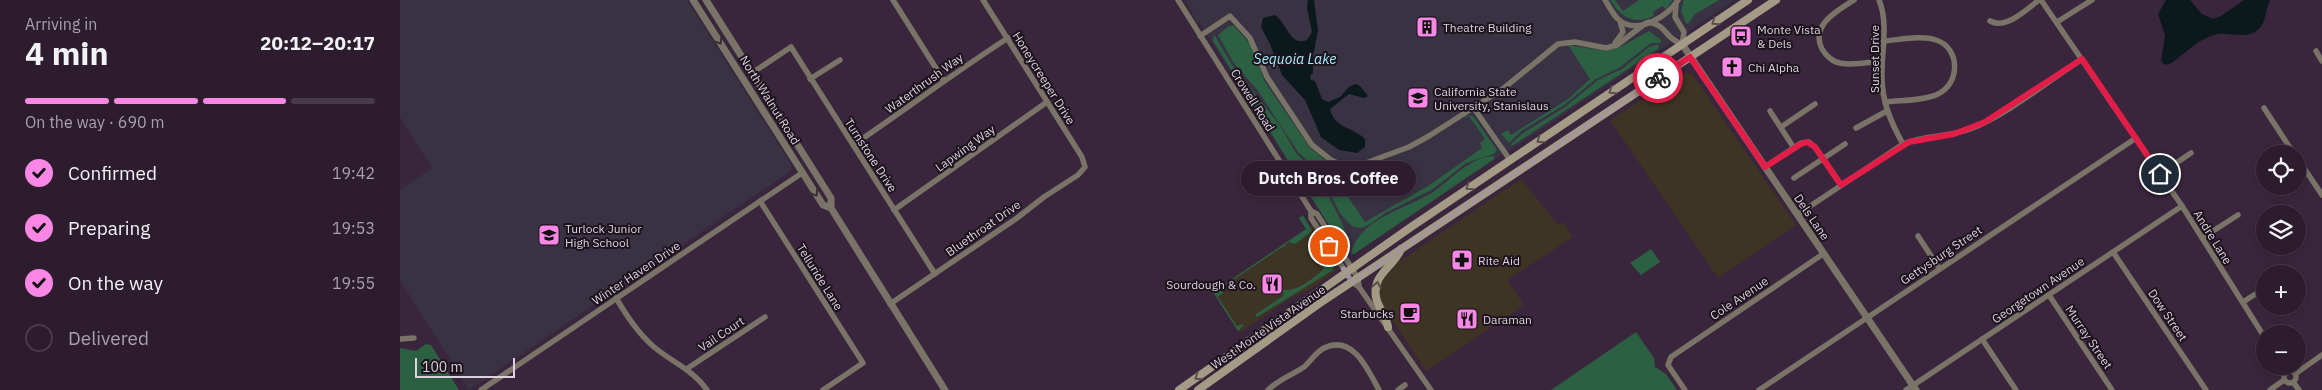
<!DOCTYPE html>
<meta charset="utf-8">
<style>
:root{--surface:#2c1c2d;--page:#342535;--text:#f1f3f6;--muted:#a6a1aa;--line:#483a49;--accent:#fa87e6}
body{margin:0;font-family:"IBM Plex Sans",sans-serif;background:var(--page);color:var(--text);height:100vh;display:flex;flex-direction:column;font-size:19px;white-space:nowrap}
*{box-sizing:border-box;margin:0}
p{font-size:16px;color:var(--muted)}
.icon{flex:none;width:28px;height:28px;fill:none;stroke:currentColor;stroke-width:2;stroke-linecap:round;stroke-linejoin:round}
.map{position:relative;flex:1;overflow:hidden}
.panel{display:flex;flex-direction:column;background:var(--surface);width:400px}
.panel>*{flex:none}
.buttons{position:absolute;left:1856px;top:145px;display:grid;gap:10px}
.buttons a{display:grid;place-items:center;width:50px;height:50px;border-radius:50%;background:var(--surface);box-shadow:0 2px 8px #0003,0 0 0 1px var(--line);font-size:25px}
.scale{position:absolute;left:15px;bottom:12px;width:100px;box-sizing:border-box;padding-left:5px;border:2px solid #ddd1df;border-top:0;font-size:14px;line-height:18px;white-space:nowrap;color:#ddd1df;-webkit-text-stroke:4px #1c131d;paint-order:stroke}
.pin{position:absolute;display:grid;place-items:center;width:42px;height:42px;color:#fff;margin:-21px;border:2px solid #fff;border-radius:50%;box-shadow:0 1px 5px #0007}
.courier{position:absolute;display:grid;place-items:center;width:50px;height:50px;margin:-25px;border:4px solid #e11d48;border-radius:50%;background:#fff;color:#222;box-shadow:0 1px 6px #0007}
.bubble{position:absolute;height:35px;border-radius:18px;background:var(--surface);box-shadow:0 2px 8px #0003,0 0 0 1px var(--line);font-size:16px;font-weight:800;line-height:35px;text-align:center}
.summary em{font-style:normal;font-weight:800}
.summary div{display:flex;flex-direction:column-reverse}
.summary{display:flex;align-items:center;justify-content:space-between;height:85px;padding:0 25px}
h1{font-size:32px;font-weight:800;line-height:38px}
.bar{display:grid;grid-template-columns:repeat(4,1fr);gap:8px 5px;align-content:center;height:60px;padding:0 25px}
.bar i{height:6px;border-radius:4px;background:var(--line)}
.bar .current{background:var(--accent)}
.bar p{grid-column:span 4}
ol{padding:0 25px;list-style:none}
li{display:flex;align-items:center;gap:15px;height:55px}
li p{margin-inline-start:auto}
li .icon{padding:5px;border-radius:50%;background:var(--accent);color:#111;stroke-width:4}
li:last-child{color:var(--muted)}
li i{width:28px;height:28px;border:2px solid var(--line);border-radius:50%}
main{display:flex;flex:1;min-height:0}
.map>svg:first-child{display:block}
.commercial{fill:#3e3424}
.education{fill:#383243}
.green{fill:#2b6042}
.water{fill:#0b191c}
.lines{fill:none;stroke-linecap:round;stroke-linejoin:round}
.minor{stroke:#797467;stroke-width:5.5}
.tertiary{stroke:#797467;stroke-width:7}
.secondary{stroke:#a39b86;stroke-width:8}
.oneway{stroke:#59504c}
.oneway2{stroke:#383033}
.done{stroke:#a495a6;stroke-width:5;stroke-dasharray:0 9}
.route{stroke:#e11d48;stroke-width:6}
.labels{text-anchor:middle;dominant-baseline:central;stroke-width:4;stroke-linejoin:round;paint-order:stroke}
.poi-label{font-size:12px;fill:#ddd1df;stroke:#1c131d;text-anchor:start}
.street-label{font-size:12px;fill:#ddd1df;stroke:#1c131d}
.water-label{font-size:14px;font-style:italic;fill:#a2efff;stroke:#1c131d}
</style>
<main>
<section class="panel">
<div class="summary"><div><h1>4 min</h1><p>Arriving in</p></div><em>20:12–20:17</em></div>
<div class="bar"><i class="current"></i><i class="current"></i><i class="current"></i><i></i><p>On the way · 690 m</p></div>
<ol>
<li><svg class="icon" aria-label="check" viewBox="0 0 24 24"><path d="M5 12l5 5 9-10"/></svg>Confirmed<p>19:42</p></li>
<li><svg class="icon" aria-label="check" viewBox="0 0 24 24"><path d="M5 12l5 5 9-10"/></svg>Preparing<p>19:53</p></li>
<li><svg class="icon" aria-label="check" viewBox="0 0 24 24"><path d="M5 12l5 5 9-10"/></svg>On the way<p>19:55</p></li>
<li><i></i>Delivered</li>
</ol>
</section>
<div class="map">
<svg width="1922" height="390" viewBox="0 0 1922 390">
<rect width="100%" height="100%" fill="#3a263c"/>
<g class="commercial">
<path d="M1286,72l6,2 104,151 -78,53 -108,-158z"/>
<path d="M1121,179l37,46 5,-3 10,15 -66,43 17,25 -98,66 -45,-68 -2,-11 2,-10 18,-20z"/>
<path d="M912,225l25,40v5l-25,18 -23,11 -50,34 -26,-41z"/>
</g>
<g class="education">
<path d="M0,0h287l104,164v7l-322,219 -69,-110v-90l32,-22 -32,-51z"/>
<path d="M785,0h550l-384,256 -5,-3 -147,-231 -3,-1z"/>
</g>
<g class="green">
<path d="M1210,0h5l8,11 16,-11h34l-7,9 -4,-3 -9,6 1,4c-21,9 -32,2 -44,-16z"/>
<path d="M1284,0h35l-24,14 -7,10 -2,-1 -5,-12z"/>
<path d="M829,26h5l17,19 14,37 45,66 19,15 28,9 1,4 -16,12 23,34 63,-36 54,-38 -2,-5 5,-4 -16,-23 -4,2v-2h8l24,34 -3,4 -28,9 -33,26 -48,24 -16,12 -9,3 -8,-2 -11,-11 -22,-43 -21,-20 -40,-61 -25,-29 -15,-27z"/>
<path d="M1249,31l12,9 -1,3h-9l-32,25 -23,11 -32,26 -43,26 -12,12 -8,-9 7,-4 3,5 57,-36 22,-20 -22,-34 38,6 14,-4z"/>
<path d="M814,34l18,31 47,59 17,29 21,20 25,50 7,19v10h-3l-133,-211z"/>
<path d="M1256,45h3l-1,4 -146,97 -1,-2 12,-11 42,-26 33,-27 24,-11 27,-22z"/>
<path d="M1094,156v3l-140,95 -3,-1c10,-37 58,-44 85,-63 19,-14 33,-32 58,-34z"/>
<path d="M903,215l9,16 -17,13 -6,-2 -4,3 2,3 -3,-2 -63,42 2,5 -5,4 19,29 6,-2v2l-5,5 -25,-39 93,-63 -7,-11z"/>
<path d="M921,244l13,20 -1,6 -76,47 -2,-2 28,-19 1,-3 -9,-13c2,2 4,7 7,9 11,6 33,-12 41,-19l1,-9 -8,-14z"/>
<path d="M1251,249l9,13 -19,13 -11,-12z"/>
<path d="M1236,332l18,26 1,9 11,7 11,16h-126z"/>
<path d="M26,344l5,1 28,45h-59v-42l16,3z"/>
</g>
<g class="water">
<path d="M908,0h6l4,30 -5,27v16l-3,3 1,4 4,1 7,18 6,3 12,-5 10,-11 6,-2 4,2 8,10 -4,2 -15,-4 -19,15c4,19 23,18 35,30v8l-8,6 -18,-3 -18,-13 -16,-37 -23,-25 -12,-31 -9,-17 2,-9 12,-3c12,8 15,32 32,25l5,-8 -5,-24z"/>
<path d="M1766,0h24l12,14 11,5 8,-3 23,-16h26c-4,8 -4,23 -11,29 -11,11 -28,3 -41,5 -17,3 -33,19 -46,29l-7,2 -4,-4 4,-26 -7,-21z"/>
</g>
<g class="lines">
<g class="minor">
<path d="M493,0l51,81"/>
<path d="M778,0l133,211 6,3 41,64 1,9"/>
<path d="M1205,0c4,6 8,15 14,20 18,15 49,-3 59,-20"/>
<path d="M1454,0c-17,11 -44,25 -32,49 4,7 11,13 18,14 13,3 29,-1 42,-2"/>
<path d="M1479,0c10,24 2,53 3,78 0,24 9,45 21,66"/>
<path d="M1641,0l141,206 83,132"/>
<path d="M1590,21c16,9 37,-12 49,-21"/>
<path d="M1249,22c19,4 15,16 33,22l2,-12 -9,-15 1,-12"/>
<path d="M1657,22l35,-22"/>
<path d="M800,36l30,-20 20,22 17,39 45,68 19,15 11,5 13,2 54,-20 20,-11 75,-48 54,-44 17,-2 31,6 11,-3 29,-22"/>
<path d="M1483,41c16,-1 38,-6 53,-1 25,8 24,44 2,54 -15,7 -37,6 -53,8"/>
<path d="M1215,43l8,-11 -3,-11"/>
<path d="M1916,51l6,10"/>
<path d="M352,73l39,-26 144,227"/>
<path d="M410,79l30,-19"/>
<path d="M1073,107l37,53"/>
<path d="M1864,108l30,46"/>
<path d="M1370,111l24,37"/>
<path d="M1381,127l34,-23"/>
<path d="M1456,128l31,-17"/>
<path d="M453,145c52,-35 102,-73 155,-107"/>
<path d="M1898,159l24,36"/>
<path d="M1365,167l36,-24 8,-1 6,5 26,38"/>
<path d="M1760,174l31,-21"/>
<path d="M1394,178l51,-34"/>
<path d="M360,201l103,162 -40,27"/>
<path d="M494,210l153,-108"/>
<path d="M911,211v7l41,64 7,5 72,103"/>
<path d="M1397,215l106,-71c21,-9 45,-7 67,-15 35,-13 80,-49 112,-70"/>
<path d="M1518,236l21,32"/>
<path d="M1802,238l36,-23"/>
<path d="M1713,252l93,138"/>
<path d="M1649,295l63,95"/>
<path d="M216,298c11,18 21,34 38,49 18,15 39,23 53,43"/>
<path d="M1843,302l22,-14"/>
<path d="M490,304l127,-86 27,-21 34,-22 7,-8 -3,-10 -99,-157"/>
<path d="M0,339l14,-1"/>
<path d="M1582,339l34,51"/>
<path d="M288,368l77,-51"/>
<circle cx="1890" cy="377" r="6"/>
<path d="M1895,374l27,-19"/>
<path d="M1893,382l6,8"/>
<path d="M81,390l321,-217"/>
<path d="M868,390c10,-10 24,-15 36,-23 7,-6 11,-14 20,-19 29,-14 44,22 55,42"/>
<path d="M998,390l7,-5"/>
<path d="M1285,390l-17,-25 3,-8 152,-103"/>
<path d="M1359,390l377,-252"/>
<path d="M1506,390l276,-184"/>
<path d="M1870,390l14,-10"/>
</g>
<g class="tertiary">
<path d="M293,0l130,205 8,3"/>
<path d="M306,0l125,198v10l114,182"/>
<path d="M1282,44l234,346"/>
</g>
<g class="secondary">
<path d="M988,327c-2,-12 -10,-19 -12,-30 -4,-23 18,-30 25,-48"/>
<path d="M779,390l232,-163 337,-227"/>
<path d="M798,390l122,-87 456,-303"/>
</g>
</g>
<defs><path id="oneway-chevron" d="M-2-3.5L2.5 0L-2 3.5" fill="none" stroke-width="1.6" stroke-linecap="round" stroke-linejoin="round" transform="scale(1.25)"/></defs>
<g class="oneway">
<use href="#oneway-chevron" transform="translate(1315 22) rotate(146)"/>
<use href="#oneway-chevron" transform="translate(1212 91) rotate(146)"/>
<use href="#oneway-chevron" transform="translate(1140 140) rotate(146)"/>
<use href="#oneway-chevron" transform="translate(1069 187) rotate(146)"/>
<use href="#oneway-chevron" transform="translate(977 285) rotate(-79)"/>
<use href="#oneway-chevron" transform="translate(798 377) rotate(145)"/>
</g>
<g class="oneway2">
<use href="#oneway-chevron" transform="translate(319 41) rotate(58)"/>
<use href="#oneway-chevron" transform="translate(415 193) rotate(57)"/>
</g>
<g class="lines">
<path class="done" d="M929,246l23,36 306,-204"/>
<path class="route" d="M1258,78l32,-21 75,110 36,-23 6,-2 8,5 26,38 68,-43 45,-8 31,-12 97,-63 78,115"/>
</g>
<defs>
<g id="building-square" transform="scale(1.125)"><rect x="-9" y="-9" width="18" height="18" rx="4" fill="#fa87e6" stroke="#1c131d"/><path d="M-4-6H4V6H1V3H-1V6H-4ZM-2.5-4.3h1.7v1.8h-1.7ZM.8-4.3h1.7v1.8H.8ZM-2.5-1h1.7V.8h-1.7ZM.8-1h1.7V.8H.8Z" fill="#111"/></g>
<g id="bus-square" transform="scale(1.125)"><rect x="-9" y="-9" width="18" height="18" rx="4" fill="#fa87e6" stroke="#1c131d"/><path d="M-5-6H5V4H4V6H2V4H-2V6H-4V4H-5ZM-3.5-4V0h7V-4ZM-3.5 1.2v1.5H-2V1.2ZM2 1.2v1.5H3.5V1.2Z" fill="#111"/></g>
<g id="church-square" transform="scale(1.125)"><rect x="-9" y="-9" width="18" height="18" rx="4" fill="#fa87e6" stroke="#1c131d"/><path d="M-1.2-6h2.4v3.5h3.3v2.4h-3.3V6h-2.4V-.1h-3.3v-2.4h3.3Z" fill="#111"/></g>
<g id="university-square" transform="scale(1.125)"><rect x="-9" y="-9" width="18" height="18" rx="4" fill="#fa87e6" stroke="#1c131d"/><path d="M0-5L7-2L0 1L-7-2ZM-4 1L0 2.5L4 1V4Q0 6-4 4Z" fill="#111"/></g>
<g id="school-square" transform="scale(1.125)"><rect x="-9" y="-9" width="18" height="18" rx="4" fill="#fa87e6" stroke="#1c131d"/><path d="M0-5L7-2L0 1L-7-2ZM-4 1L0 2.5L4 1V4Q0 6-4 4Z" fill="#111"/></g>
<g id="pharmacy-square" transform="scale(1.125)"><rect x="-9" y="-9" width="18" height="18" rx="4" fill="#fa87e6" stroke="#1c131d"/><path d="M-2-6h4v4h4v4h-4v4h-4v-4h-4v-4h4Z" fill="#111"/></g>
<g id="restaurant-square" transform="scale(1.125)"><rect x="-9" y="-9" width="18" height="18" rx="4" fill="#fa87e6" stroke="#1c131d"/><path d="M-5-6h1v4h1v-4h1v4h1v-4h1v5L-1.5 .5V6h-2V.5L-5-1ZM5-6V6H3V1.5H1.5Q1.5-4 5-6Z" fill="#111"/></g>
<g id="cafe-square" transform="scale(1.125)"><rect x="-9" y="-9" width="18" height="18" rx="4" fill="#fa87e6" stroke="#1c131d"/><path d="M-5.5-4.5H6V0H3Q3 3.5 0 3.5H-2.5Q-5.5 3.5-5.5 0ZM3-3.2v2h1.7v-2ZM-6 4.5H4V6H-6Z" fill="#111"/></g>
</defs>
<g fill-rule="evenodd">
<use href="#building-square" x="1027" y="27"/>
<use href="#bus-square" x="1341" y="36"/>
<use href="#church-square" x="1332" y="67"/>
<use href="#university-square" x="1018" y="98"/>
<use href="#school-square" x="149" y="235"/>
<use href="#pharmacy-square" x="1062" y="260"/>
<use href="#restaurant-square" x="872" y="284"/>
<use href="#cafe-square" x="1010" y="313"/>
<use href="#restaurant-square" x="1067" y="319"/>
</g>
<g class="labels">
<g class="poi-label">
<text x="1043" y="27">Theatre Building</text>
<text x="1357" y="29">Monte Vista<tspan x="1357" dy="14">&amp; Dels</tspan></text>
<text x="1348" y="67">Chi Alpha</text>
<text x="1034" y="91">California State<tspan x="1034" dy="14">University, Stanislaus</tspan></text>
<text x="165" y="228">Turlock Junior<tspan x="165" dy="14">High School</tspan></text>
<text x="1078" y="260">Rite Aid</text>
<text x="856" y="284" text-anchor="end">Sourdough &amp; Co.</text>
<text x="994" y="313" text-anchor="end">Starbucks</text>
<text x="1083" y="319">Daraman</text>
</g>
<g class="street-label">
<text transform="translate(1474 59) rotate(-90)">Sunset Drive</text>
<text transform="translate(644 78) rotate(58)">Honeycreeper Drive</text>
<text transform="translate(524 83) rotate(-36)">Waterthrush Way</text>
<text transform="translate(370 100) rotate(58)">North Walnut Road</text>
<text transform="translate(853 100) rotate(58)">Crowell Road</text>
<text transform="translate(565 148) rotate(-36)">Lapwing Way</text>
<text transform="translate(471 155) rotate(57)">Turnstone Drive</text>
<text transform="translate(1412 217) rotate(56)">Dels Lane</text>
<text transform="translate(583 228) rotate(-35)">Bluethroat Drive</text>
<text transform="translate(1813 237) rotate(58)">Andre Lane</text>
<text transform="translate(1541 255) rotate(-34)">Gettysburg Street</text>
<text transform="translate(236 273) rotate(-34)">Winter Haven Drive</text>
<text transform="translate(420 277) rotate(58)">Telluride Lane</text>
<text transform="translate(1638 290) rotate(-34)">Georgetown Avenue</text>
<text transform="translate(1339 298) rotate(-34)">Cole Avenue</text>
<text transform="translate(1768 315) rotate(56)">Dow Street</text>
<text transform="translate(868 327) rotate(-35)">West Monte Vista Avenue</text>
<text transform="translate(321 334) rotate(-34)">Vail Court</text>
<text transform="translate(1689 337) rotate(56)">Murray Street</text>
</g>
<g class="water-label">
<text x="895" y="59">Sequoia Lake</text>
</g>
</g>
</svg>
<div class="buttons">
<a><svg class="icon" aria-label="locate" viewBox="0 0 24 24"><circle cx="12" cy="12" r="6"/><path d="M12 2v4M12 18v4M2 12h4M18 12h4"/></svg></a>
<a><svg class="icon" aria-label="layers" viewBox="0 0 24 24"><path d="M12 4l9 5-9 5-9-5zM3 14l9 5 9-5"/></svg></a>
<a>+</a>
<a>−</a>
</div>
<div class="scale">100 m</div>
<div class="pin" style="left:929px;top:246px;background:#ea580c"><svg class="icon" aria-label="bag" viewBox="0 0 24 24"><path d="M5 8h14l-1 12H6zM9 8a3 3 0 0 1 6 0"/></svg></div>
<div class="pin" style="left:1760px;top:174px;background:#1f2937"><svg class="icon" aria-label="home" viewBox="0 0 24 24"><path d="M3 11l9-7 9 7M6 9v11h12V9"/></svg></div>
<div class="courier" style="left:1258px;top:78px"><svg class="icon" aria-label="bike" viewBox="0 0 24 24"><circle cx="6" cy="16" r="4"/><circle cx="18" cy="16" r="4"/><path d="M6 16l4-8h5l3 8M10 8l3 8H6M13 5h3"/></svg></div>
<div class="bubble" style="left:841px;top:161px;width:175px">Dutch Bros. Coffee</div>
</div>
</main>
